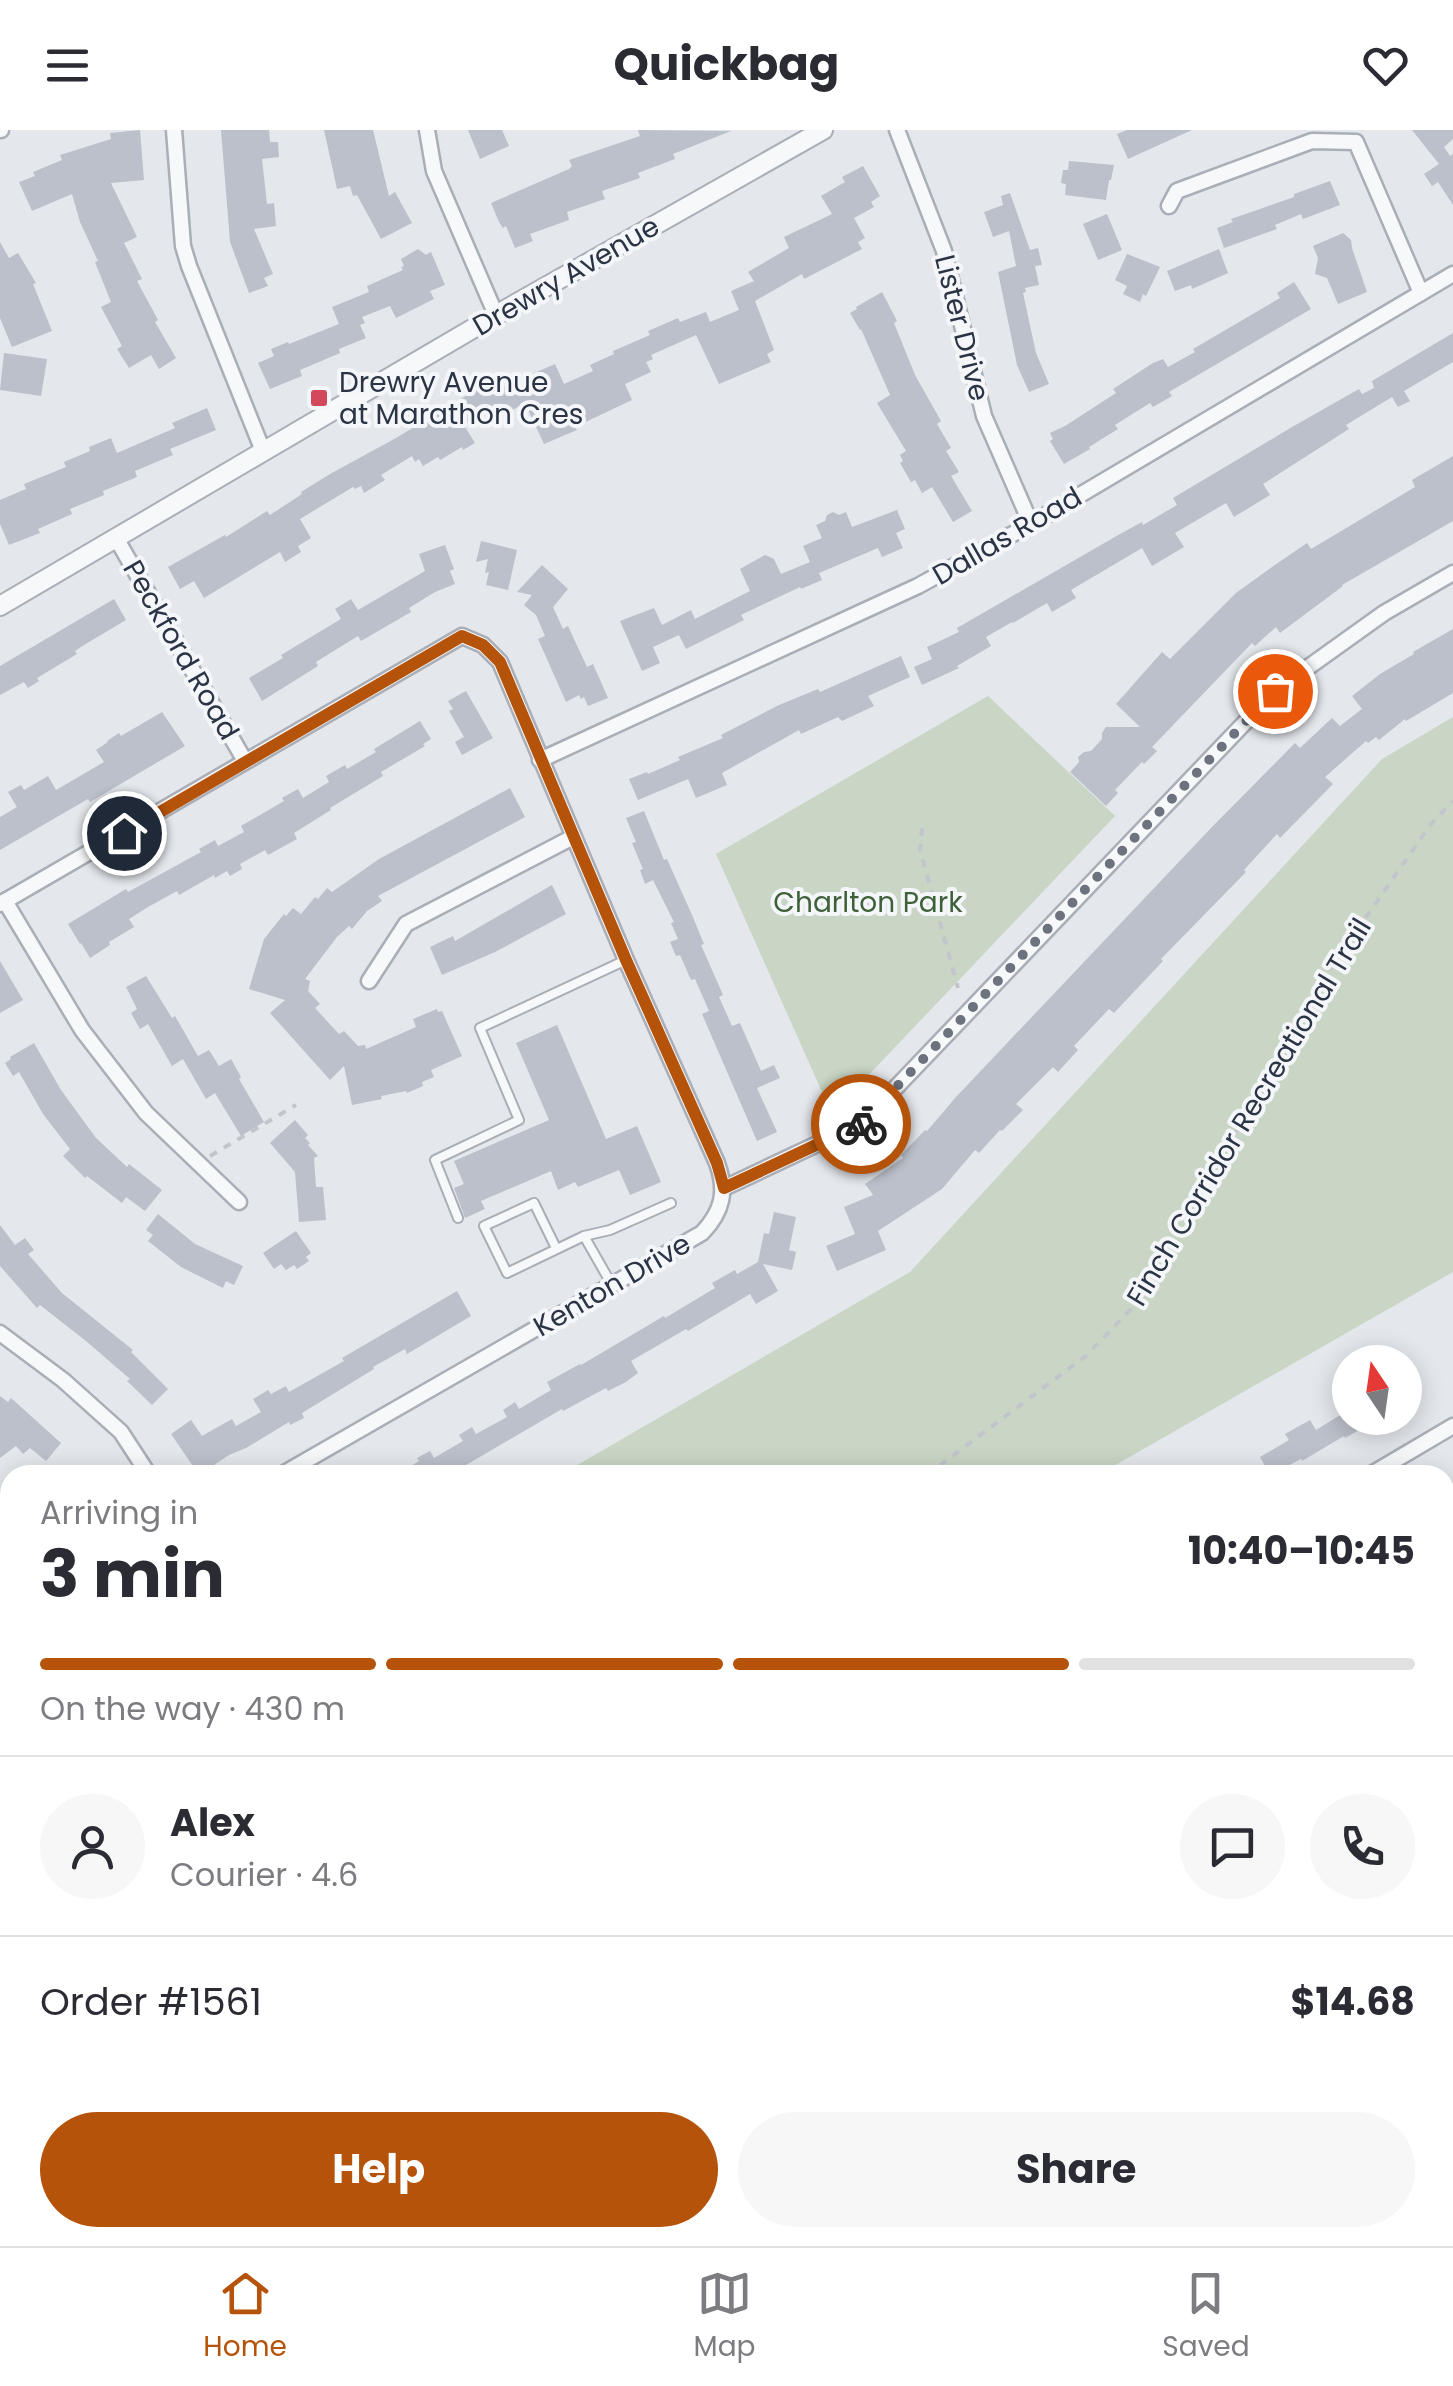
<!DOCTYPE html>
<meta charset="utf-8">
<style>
:root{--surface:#fff;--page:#f7f7f7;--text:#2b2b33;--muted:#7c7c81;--line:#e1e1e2;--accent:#b45309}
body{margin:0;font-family:Poppins,sans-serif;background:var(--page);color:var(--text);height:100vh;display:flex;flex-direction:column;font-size:38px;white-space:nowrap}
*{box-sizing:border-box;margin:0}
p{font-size:32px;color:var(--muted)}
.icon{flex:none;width:55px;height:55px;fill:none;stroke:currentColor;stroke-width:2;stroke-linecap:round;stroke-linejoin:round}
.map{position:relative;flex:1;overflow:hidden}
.sheet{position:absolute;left:0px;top:1335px;width:1455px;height:782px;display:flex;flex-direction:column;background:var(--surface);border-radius:30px 30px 0 0;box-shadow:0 5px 25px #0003}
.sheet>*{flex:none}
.needle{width:65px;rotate:347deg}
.controls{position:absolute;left:1332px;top:1215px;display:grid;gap:20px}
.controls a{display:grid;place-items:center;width:90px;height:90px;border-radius:50%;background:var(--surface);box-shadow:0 5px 25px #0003;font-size:50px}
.pin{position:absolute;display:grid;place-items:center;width:85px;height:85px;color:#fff;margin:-42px;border:5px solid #fff;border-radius:50%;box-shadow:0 2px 10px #0007}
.courier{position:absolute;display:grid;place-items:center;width:100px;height:100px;margin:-50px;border:8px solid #b45309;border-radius:50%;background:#fff;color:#222;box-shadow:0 2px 12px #0007}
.summary em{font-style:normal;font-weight:700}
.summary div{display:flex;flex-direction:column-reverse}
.summary{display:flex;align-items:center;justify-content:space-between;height:170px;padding:0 40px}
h1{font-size:65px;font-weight:700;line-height:75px}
.bar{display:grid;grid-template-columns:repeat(4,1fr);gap:15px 10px;align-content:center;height:120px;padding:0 40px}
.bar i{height:12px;border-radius:8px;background:var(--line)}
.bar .on{background:var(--accent)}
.bar p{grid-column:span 4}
.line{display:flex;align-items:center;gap:25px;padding:0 40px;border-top:2px solid var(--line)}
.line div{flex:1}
.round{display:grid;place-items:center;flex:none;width:105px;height:105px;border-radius:52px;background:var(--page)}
.button{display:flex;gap:20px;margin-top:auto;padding:20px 40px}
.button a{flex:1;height:115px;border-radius:60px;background:var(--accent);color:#fff;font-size:40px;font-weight:700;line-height:115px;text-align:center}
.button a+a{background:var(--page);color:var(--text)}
header{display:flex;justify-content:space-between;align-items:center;height:130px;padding:0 40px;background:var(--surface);font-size:45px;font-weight:700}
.tab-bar{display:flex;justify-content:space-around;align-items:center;height:140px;border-top:2px solid var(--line);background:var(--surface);font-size:28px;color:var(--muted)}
.tab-bar a{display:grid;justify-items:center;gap:5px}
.tab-bar .on{color:var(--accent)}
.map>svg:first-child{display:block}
.green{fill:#c9d6c5}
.building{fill:#bbc0ca}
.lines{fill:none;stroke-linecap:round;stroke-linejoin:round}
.service-casing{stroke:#a9aeb7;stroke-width:12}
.minor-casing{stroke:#a9aeb7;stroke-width:19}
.tertiary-casing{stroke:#a9aeb7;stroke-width:22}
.secondary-casing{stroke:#a9aeb7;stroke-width:25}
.path{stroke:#c2c5cb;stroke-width:4;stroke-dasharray:8 8;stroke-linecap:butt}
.service{stroke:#f7f8fa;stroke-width:8}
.minor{stroke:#f7f8fa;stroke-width:14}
.tertiary{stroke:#f7f8fa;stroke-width:18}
.secondary{stroke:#fff;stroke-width:20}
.done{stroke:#6c737f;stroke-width:10;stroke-dasharray:0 18}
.route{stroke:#b45309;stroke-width:12}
.poi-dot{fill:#d1495b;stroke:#f4f6f9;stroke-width:4}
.labels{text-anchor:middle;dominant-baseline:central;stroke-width:8;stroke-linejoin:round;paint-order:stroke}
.street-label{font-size:28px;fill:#2b3445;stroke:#f4f6f9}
.poi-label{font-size:28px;fill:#2b3445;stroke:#f4f6f9;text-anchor:start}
.park-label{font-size:28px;fill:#3f6138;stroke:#f4f6f9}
</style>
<header><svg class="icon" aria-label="menu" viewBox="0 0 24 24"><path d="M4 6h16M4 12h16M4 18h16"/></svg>Quickbag<svg class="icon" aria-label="heart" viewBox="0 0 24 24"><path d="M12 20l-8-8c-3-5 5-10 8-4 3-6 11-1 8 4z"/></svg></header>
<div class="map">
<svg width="1453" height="2116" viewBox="0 0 1453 2116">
<rect width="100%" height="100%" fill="#e4e7ec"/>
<g class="green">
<path d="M988,566l127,120 -273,287 -11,9 -115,-258z"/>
<path d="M1453,587v555l-355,203h-538l350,-203 472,-513z"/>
<path d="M10,1663v256l-10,-24v-226z"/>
</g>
<g class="building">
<path d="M140,0l4,50 -33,3 26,54 -13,6 18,36 -5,2 21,39 -3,2 21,36 -17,11 -8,-14 -22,13 -12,-19 5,-3 -21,-39 10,-5 -16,-40 3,-1 -18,-39 -8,-28 -40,17 -13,-29 16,-6 -2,-4 29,-12 -2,-5 51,-16 -1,-6z"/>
<path d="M221,0h48l1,12h8l1,15 -17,2 5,45 7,-1 2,23 -22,3 19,45 -9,4 4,8 -19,7 -19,-51z"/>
<path d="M324,0h49l16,66 6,-4 17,31 -31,16 -24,-44 -4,1 -3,-10 -13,3z"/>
<path d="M468,0h34l7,16 -29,13z"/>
<path d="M638,0l93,1 -58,23 2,5 -37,14 2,5 -38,13 3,8 -38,13 2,8 -39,14 3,7 -18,7 -9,-22 -3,2 -4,-6 -8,-19 78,-34 3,-3 -3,-6 71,-24z"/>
<path d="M1127,0h65l-64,29 -11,-25z"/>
<path d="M1412,0h41v9l-9,8 6,9 3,-2v51l-15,-23 -6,4 -8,-12 15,-10z"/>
<path d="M1069,31l45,4 -3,15h-2l-3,20 -41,-5 1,-11 -5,-1 2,-13h5z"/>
<path d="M863,36l17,30 -9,6 3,5 -20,11 11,20 -7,4 4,7 -58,30 -2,-5 -47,27 19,49 -7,4 4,8 -52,22 -23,-49 -45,20 2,4 -7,3 5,10 -26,12 7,16 -57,27 2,3 -33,14 -19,-41 -18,10 -6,-10 -37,22 11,18 -12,7 -1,-3 -22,13 -2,-3 -15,9 -4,-7 -4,3 -3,-6 -31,19 4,5 -21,13 -3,-7 -6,3 -2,-2 -53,32 11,19 -13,8 3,6 -16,10 -5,-10 -76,46 -10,-17 -14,8 -12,-22 57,-32 1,2 41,-26 3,4 32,-21 -1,-2 29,-18 66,-36 103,-62 11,20 26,-11 -4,-11 23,-10 9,20 29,-13 -3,-6 24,-11 -1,-3 37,-16 -2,-4 30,-13 2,4 26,-10 4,10 29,-12 -8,-19 23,-10 -6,-9 41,-24 -5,-11 48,-23 -11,-18 24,-14 -3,-5z"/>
<path d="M1330,51l10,24 -37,14 -2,-5 -26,11 2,4 -53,19 -7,-20 16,-6 -2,-3 63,-22v-3z"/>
<path d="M1010,63l20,57 8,-2 4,17 -7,1 4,19 -14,3 1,4 -3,1 13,60 13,31 -20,8 -12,-27 -19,-93 18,-6 -7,-35 -16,6 -9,-25 19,-7 -2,-9z"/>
<path d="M1107,84l15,36 -24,10 -15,-36z"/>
<path d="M1343,103l8,7 1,8 15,44 -29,12 -11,-26 -12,-4 3,-16 -5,-12z"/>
<path d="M0,112l9,16 9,-5 18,30 -3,1 19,47 -40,16 -12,-29z"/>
<path d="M418,119l8,6 5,-3 14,33 -15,6 4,8 -38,19 -6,-12 -28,11 3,6 -5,2 6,13 -27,11 1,4 -40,17 2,6 -32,13 -12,-26 16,-7 -3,-7 17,-7 1,2 50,-20 -7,-17 37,-15 -2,-6 36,-16 -2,-3 3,-1 -3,-7z"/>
<path d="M1219,119l9,24 -36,16 -1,-4 -16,6 -8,-20z"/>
<path d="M1127,124l33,13 -14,29 -3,-2 -3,8 -17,-8 4,-8 -12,-6z"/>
<path d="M1294,152l17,27 -142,83 3,4 -19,11 -3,-4 -35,22 3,4 -29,18 1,2 -26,15 -14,-23 3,-2 -3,-6 15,-7 51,-33 -3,-4 40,-26 10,-4 5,8 27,-15 -2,-3 87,-51 -3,-5z"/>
<path d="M882,162l15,29 -3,2 21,52 26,46 -4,3 14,24 -5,3 13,21 -8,4 21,35 -19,11 -21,-35 -10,6 -7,-13 -4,2 -11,-19 3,-2 -3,-6 6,-4 -29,-48 13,-8 -29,-66 -1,1 -10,-17 7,-4 -1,-2z"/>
<path d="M1453,203v29l-49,29 6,10 -12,6 -6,-10 -46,28 3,4 -86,55 7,11 -36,22 -8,-14 -51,30 9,14 -32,19 -10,-18 -71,42 5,8 -24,14 -5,-9 -34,20 -1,-1 -26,15 5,9 -34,20 2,2 -37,17 -8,-18 18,-8 -5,-12 32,-15 -2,-4 163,-94 22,-12 1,3 34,-20 -4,-7 119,-71 67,-38 3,5 12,-6 -2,-7z"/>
<path d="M4,223l43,6 -6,37 -41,-6z"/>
<path d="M207,278l9,22 -46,19 3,6 -38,16 2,6 -34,14 1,4 -34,14 2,5 -34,15 2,4 -31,12 -9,-21v-24l26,-11 -2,-5 42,-17 -2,-5 26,-11 -1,-4 22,-9 6,15 58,-25 -3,-5z"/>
<path d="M1453,326v65l-111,64 1,1 -63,47 -4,-6 -21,19 -3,-3 -100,104 5,4 -13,13 -2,-2 -27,28 3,3 -12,13 -36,-34 9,-10 -1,-5 6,-5 7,-1 11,-12v-6l4,-6h34l-24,-23 46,-52 8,7 66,-66 36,-26 35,-24 4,6 104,-62 -3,-7z"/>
<path d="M897,380l8,19 -9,4 7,15 -21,9 -4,-9 -59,25 3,7 -21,9 -1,-2 -59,28 3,5 -58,29 -7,-14 -26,12 7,16 -18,8 -22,-50 34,-13 8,17 29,-15 4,9 55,-28 -10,-22 25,-14 9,4 7,15 29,-12 -7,-16 19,-8 -6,-13 9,-4 2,-6 6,-3 6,3 7,-3 6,15z"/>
<path d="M481,411l36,9 -9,40 -22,-5 3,-13 -4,1 3,-14 -12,3z"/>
<path d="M445,415l9,24 -4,2 5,13 -20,8 -26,16 2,4 -50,29 -3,-5 -42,26 2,4 -56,35 -13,-23 34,-20 -2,-3 60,-36 -6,-10 16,-10 7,11 67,-39 -6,-17z"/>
<path d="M542,435l26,24 -15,18 10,22 5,-3 19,41 6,-3 15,34 -20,8 -4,-9 -3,2 -2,-4 -13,7 -28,-63 7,-3 -9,-21 -12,-10 8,-10 -15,-3z"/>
<path d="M114,469l12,21 -42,25 -9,6 2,3 -40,24 2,3 -11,7 -4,-6 -24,13v-29z"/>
<path d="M1453,499v64l-47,28 -1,-2 -26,21 -3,-3 -8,6 -2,-2 -41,36 8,7 -53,54 -3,-4 -33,36 2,2 -85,87 2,2 -49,52 -5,-4 -35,37 4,4 -20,22 -5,-5 -37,37 7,6 -21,21 -2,-1 -21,23 -4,-3 -33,39 -64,42 8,19 -49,21 -11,-25 29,-12 -11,-27 29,-12 -8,-11 38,-26 -2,-3 24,-25 2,1 29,-34 255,-269 84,-85 5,5 32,-30 8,8 22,-17 -10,-13 28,-22 34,-20 -1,-2z"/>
<path d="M901,526l9,21 -42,19 6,10 -32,15 -4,-4 -37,17 -2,-4 -77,43 5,12 -31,13 -8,-19 -50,21 -9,-21 18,-7 1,2 32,-14 -2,-3 45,-19 -2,-3 58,-30 39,-16 2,3z"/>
<path d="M466,561l27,47 -31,17 -7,-13 9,-5 -15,-26 4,-2 -5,-8z"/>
<path d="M162,582l23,34 -95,56 -2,-3 -88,51v-33l17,-10 -9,-15 13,-7 3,5 24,-14 8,14 48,-28 -8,-12 12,-8 -1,-1 12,-8 2,3z"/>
<path d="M420,591l11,18 -8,5 2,2 -44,26 2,4 -53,32 1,2 -37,23 3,6 -29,16 -3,-5 -25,14 2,5 -12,7 -3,-5 -12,7 -1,-3 -35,20 -2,-4 -29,16 -19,12 5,8 -25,15 1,3 -20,13 -9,-15 -1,1 -12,-20 58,-35 2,3 73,-40 -2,-3 16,-9 3,6 26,-14 -3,-6 43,-25 -2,-3 16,-9 5,9 26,-16 -3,-6 19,-11 2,4 29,-17 -2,-3z"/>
<path d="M510,658l15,29 -147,79 4,5 -15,10 -15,18 -3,-3 -12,11 -32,42 5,2 -2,10 12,13 -5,4 24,26 5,-3 14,15 7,-1 1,4 50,-22 -3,-8 24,-10 1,3 4,-1 20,45 -31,14 3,7 -12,5 1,4 -16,7 -1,-2 -25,5 1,3 -30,6 -8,-39 -14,14 -60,-67 15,-13 -36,-11 15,-50 20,-25 2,2 7,-8 8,6 14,-17 3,2 9,-11 5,4 47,-33z"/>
<path d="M644,681l20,49 3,-1 25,56 12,29 -3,1 22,50 -4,2 13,29 8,-3 21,48 13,-6 6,13 -23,10 20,44 -20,9 -55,-127 7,-3 -14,-32 -4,1 -11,-25 -4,1 -6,-14 8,-3 -7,-16 3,-1 -21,-42 -8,4 -5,-14 3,-1 -11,-26 4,-1 -10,-24z"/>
<path d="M552,755l14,29 -71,38 -53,23 -12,-28 23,-11 2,5z"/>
<path d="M0,831l23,39 -23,13z"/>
<path d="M146,846l26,42 3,-2 23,40 11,-6 10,16 12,-7 10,18 -2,2 25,43 -23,14 -26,-43 -9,6 -23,-40 -11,7 -24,-42 -8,5 -9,-16 6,-4 -11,-22z"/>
<path d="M557,895l49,114 31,-13 24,56 -31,13 -11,-25 -41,17 -3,-5 -17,8 -7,-19 -70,30 4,8 -20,9 -11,-30 10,-4 -10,-23 95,-41 -33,-77z"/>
<path d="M34,913l27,47 35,48 31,29 2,-3 33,26 -17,21 -19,-14 -4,6 -35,-27 -2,2 -22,-22 7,-7 -27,-35 -24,-42 -6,4 -8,-13 6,-4 -1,-2z"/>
<path d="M295,990l13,15 -3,3 5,5 -2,2 10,11 -4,2 2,29h7l3,33 -27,2 -4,-50 -25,-29z"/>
<path d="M774,1082l22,5 -7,33 7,2 -4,18 -29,-6 15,27 -22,13 -6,-10 -62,37 -2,-2 -55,32 7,12 -12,9 -18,9 -2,-3 -43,23 -1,-2 -113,66h-53l23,-14 -2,-3 13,-7 4,7 29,-17 -4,-6 13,-8 4,7 31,-17 -4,-7 12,-8 4,7 32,-19 -4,-8 33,-18 1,1 83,-49 1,2 50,-30 -3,-5 23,-13 2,4 21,-12 6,-29 5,1z"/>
<path d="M158,1084l37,30 48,22 -9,19 -8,-4 -3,7 -42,-21 -33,-26 5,-6 -7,-5z"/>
<path d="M0,1095l15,20 10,-7 9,12 -6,4 34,39 71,57 -2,2 37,37 -16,16 -25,-24 3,-2 -44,-38 -46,-36 -3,3 -37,-42z"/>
<path d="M296,1101l15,22 -5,4 3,4 -12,8 -3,-4 -8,5 -5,-6 -7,5 -11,-16z"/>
<path d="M457,1161l14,25 -64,38 -2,-5 -32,18 1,2 -72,44 2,5 -14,7 -1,-3 -43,26 -17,7 -30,20 -28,-41 20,-14 11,16 30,-17 4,7 25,-14 -8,-13 15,-9 3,4 15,-8 3,6 55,-31 -2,-3z"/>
<path d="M0,1266l8,6 3,-4 50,45 -15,18 -16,-13 -7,6 -7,-8 -16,12z"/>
<path d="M1350,1279v9h30l-35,20 -1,-2 -42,25 -1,-2 -31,16 -10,-18 29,-17 -4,-6 25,-14 6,10z"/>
</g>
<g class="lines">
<g class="service-casing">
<g id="service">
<path d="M458,1088l-23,-58 84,-40 -39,-92 146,-68"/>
<path d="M584,1106l26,-6 61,-27"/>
<path d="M556,1118l-22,-45 -50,23 23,47 77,-37 28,49"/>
<path d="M0,1652l10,-6"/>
<path d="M0,2059l10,-4"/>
<path d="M234,2108l5,8"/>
</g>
</g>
<g class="minor-casing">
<g id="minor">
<path d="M0,0h1"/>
<path d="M174,0l9,116 6,20 74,185"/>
<path d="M427,0l7,41 62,144"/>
<path d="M897,0l47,121 40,165 47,108"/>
<path d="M1169,76l8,-15 135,-50 44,1 65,151"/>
<path d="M116,408l129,223"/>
<path d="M540,630l378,-174 113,-62 422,-250"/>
<path d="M5,771l77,129 64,83 93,89"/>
<path d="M0,774l462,-268 21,9 17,17 126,298 91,203c10,28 6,48 -15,70l-421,242"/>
<path d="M369,851l37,-57 167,-87"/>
<path d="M724,1058l138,-65 413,-432 109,-78 69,-40"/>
<path d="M0,1203l63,47 58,52 28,43"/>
<path d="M1370,1345l83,-49"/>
<path d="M0,1509l10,-6"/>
<path d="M1445,1625l8,13"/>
<path d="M1445,1910l8,-4"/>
<path d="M417,2108l5,8"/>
<path d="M712,2108l5,8"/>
<path d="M1016,2108l5,8"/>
<path d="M1396,2108l5,8"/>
</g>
</g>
<g class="tertiary-casing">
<path id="tertiary" d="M0,476l496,-291 327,-185"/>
</g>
<g class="secondary-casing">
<g id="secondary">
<path d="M0,2002l10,24"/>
<path d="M45,2108l4,8"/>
</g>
</g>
<g class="path">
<path d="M922,698l-2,22 38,138"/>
<path d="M210,1026l86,-51"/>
<path d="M927,1345l160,-120 46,-48 25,-38 164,-289 109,-156 22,-23"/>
<path d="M0,1786l10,-5"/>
</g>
<use href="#service" class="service"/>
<use href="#minor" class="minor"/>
<use href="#tertiary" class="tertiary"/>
<use href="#secondary" class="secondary"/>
</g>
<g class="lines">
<path class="done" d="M861,994l414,-433"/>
<path class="route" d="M124,703l338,-197 21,9 17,17 126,298 91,203 7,25 137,-64"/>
</g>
<rect class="poi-dot" x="309" y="258" width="20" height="20" rx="5"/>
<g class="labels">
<g class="street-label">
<text transform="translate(566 146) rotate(-30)">Drewry Avenue</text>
<text transform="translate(962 198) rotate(76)">Lister Drive</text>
<text transform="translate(1007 406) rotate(-30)">Dallas Road</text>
<text transform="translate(181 520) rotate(60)">Peckford Road</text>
<text transform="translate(1249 982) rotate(-59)">Finch Corridor Recreational Trail</text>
<text transform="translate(612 1155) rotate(-30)">Kenton Drive</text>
</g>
<g class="poi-label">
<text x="339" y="252">Drewry Avenue<tspan x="339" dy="32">at Marathon Cres</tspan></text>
</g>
<g class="park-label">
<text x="868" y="772">Charlton Park</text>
</g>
</g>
</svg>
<div class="controls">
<a><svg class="needle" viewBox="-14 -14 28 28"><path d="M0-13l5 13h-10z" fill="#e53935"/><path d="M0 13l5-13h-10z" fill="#7c7c81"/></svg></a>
</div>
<div class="pin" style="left:1275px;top:561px;background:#ea580c"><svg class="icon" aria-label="bag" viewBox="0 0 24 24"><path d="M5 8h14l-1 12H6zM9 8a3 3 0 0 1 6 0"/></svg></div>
<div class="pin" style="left:124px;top:703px;background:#1f2937"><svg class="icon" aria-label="home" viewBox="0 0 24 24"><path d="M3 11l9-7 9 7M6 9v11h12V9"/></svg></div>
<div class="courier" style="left:861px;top:994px"><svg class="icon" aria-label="bike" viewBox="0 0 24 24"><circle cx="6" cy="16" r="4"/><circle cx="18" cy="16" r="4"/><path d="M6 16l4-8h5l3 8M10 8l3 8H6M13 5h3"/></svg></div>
<section class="sheet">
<div class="summary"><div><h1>3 min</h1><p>Arriving in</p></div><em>10:40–10:45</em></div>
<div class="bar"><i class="on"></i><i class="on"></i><i class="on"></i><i></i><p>On the way · 430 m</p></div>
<div class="line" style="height:180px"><a class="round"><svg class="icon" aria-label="person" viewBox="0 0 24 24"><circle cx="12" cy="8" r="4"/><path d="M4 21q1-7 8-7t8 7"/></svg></a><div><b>Alex</b><p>Courier · 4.6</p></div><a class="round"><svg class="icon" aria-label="chat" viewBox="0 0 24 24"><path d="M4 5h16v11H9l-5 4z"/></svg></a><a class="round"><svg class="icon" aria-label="phone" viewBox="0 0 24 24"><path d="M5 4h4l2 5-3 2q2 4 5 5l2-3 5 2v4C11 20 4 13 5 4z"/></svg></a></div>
<div class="line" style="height:130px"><div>Order #1561</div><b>$14.68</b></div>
<div class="button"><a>Help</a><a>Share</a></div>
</section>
</div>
<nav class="tab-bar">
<a class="on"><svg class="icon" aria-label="home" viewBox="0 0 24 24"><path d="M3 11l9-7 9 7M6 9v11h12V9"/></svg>Home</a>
<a><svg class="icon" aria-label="map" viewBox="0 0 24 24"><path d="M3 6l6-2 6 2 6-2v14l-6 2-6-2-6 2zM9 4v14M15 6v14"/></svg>Map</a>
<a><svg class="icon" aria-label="saved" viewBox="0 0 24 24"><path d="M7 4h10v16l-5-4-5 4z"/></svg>Saved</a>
</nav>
